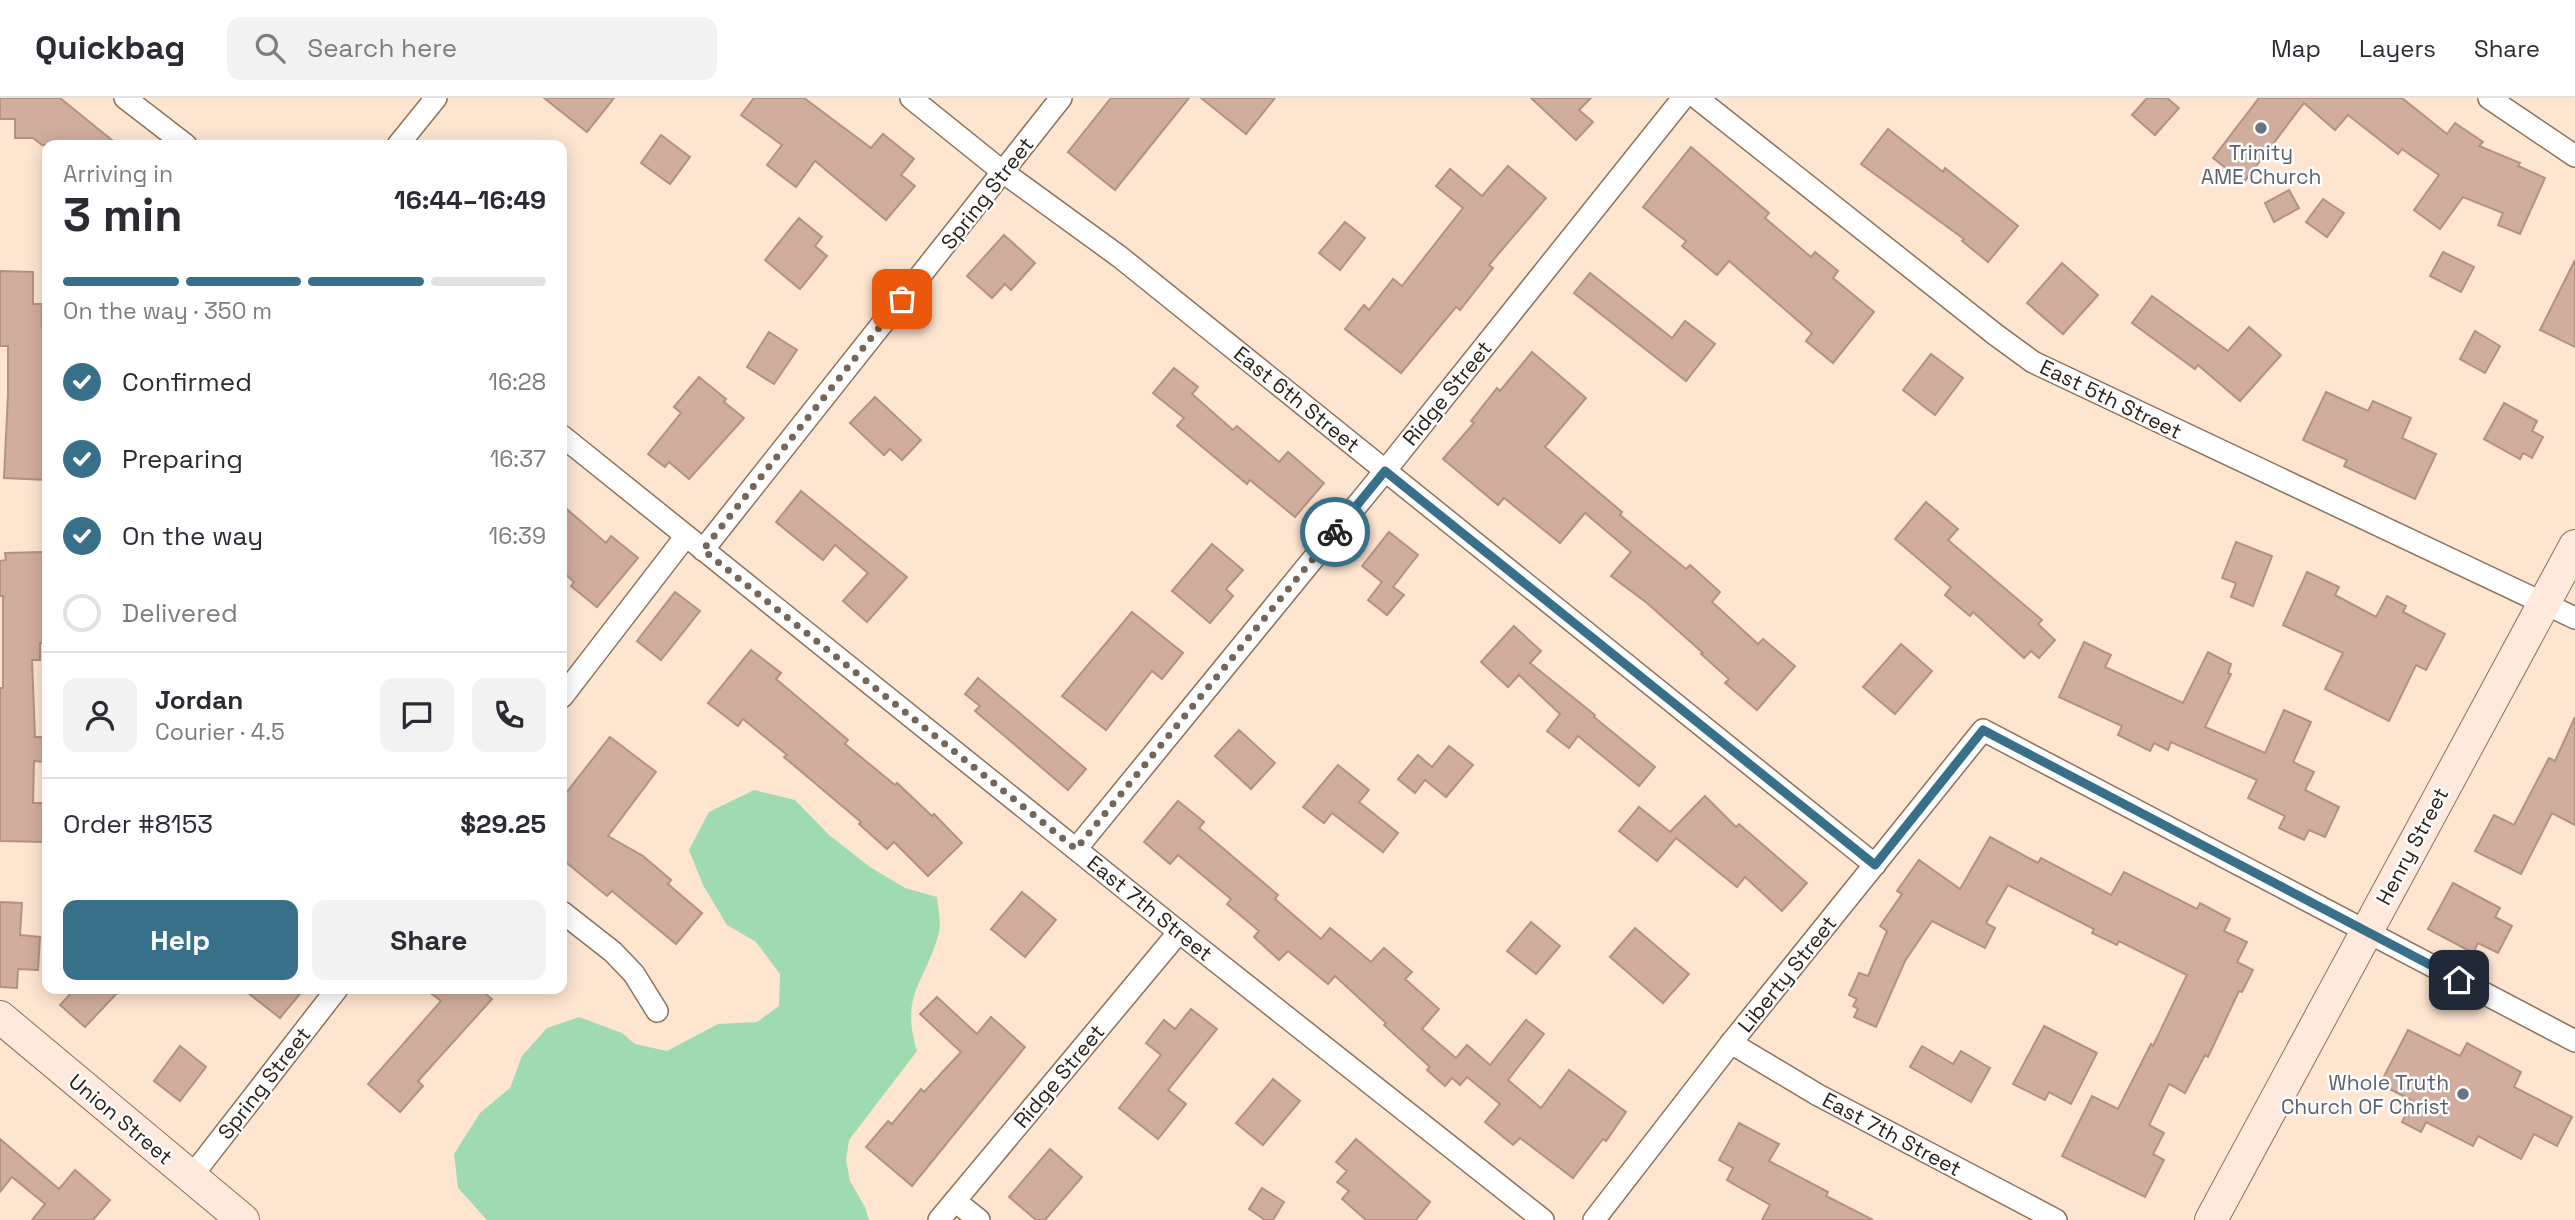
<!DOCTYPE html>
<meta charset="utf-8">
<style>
:root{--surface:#fff;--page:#f2f2f3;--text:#2b2b33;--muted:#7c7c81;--line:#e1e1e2;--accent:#386f89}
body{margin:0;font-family:"Space Grotesk",sans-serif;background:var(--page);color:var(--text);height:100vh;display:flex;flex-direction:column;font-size:26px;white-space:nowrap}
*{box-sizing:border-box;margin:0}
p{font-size:23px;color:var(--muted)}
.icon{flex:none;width:38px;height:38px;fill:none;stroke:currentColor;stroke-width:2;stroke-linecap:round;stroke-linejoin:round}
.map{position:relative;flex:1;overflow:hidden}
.panel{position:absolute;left:42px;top:42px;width:525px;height:854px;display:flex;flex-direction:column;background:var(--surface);border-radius:14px;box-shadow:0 4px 18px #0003}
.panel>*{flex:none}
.pin{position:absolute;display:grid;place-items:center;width:60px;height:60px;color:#fff;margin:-30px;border-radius:14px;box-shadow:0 4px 10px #0006}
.courier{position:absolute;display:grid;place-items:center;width:70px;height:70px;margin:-35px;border:5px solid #386f89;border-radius:50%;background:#fff;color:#222;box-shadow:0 2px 9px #0007}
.overview em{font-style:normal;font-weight:600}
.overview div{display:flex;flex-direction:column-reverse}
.overview{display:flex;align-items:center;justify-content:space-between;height:119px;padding:0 21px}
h1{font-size:46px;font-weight:600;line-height:52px}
.bar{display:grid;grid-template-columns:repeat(4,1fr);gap:10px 7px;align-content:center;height:84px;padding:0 21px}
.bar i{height:9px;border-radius:5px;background:var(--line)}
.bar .on{background:var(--accent)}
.bar p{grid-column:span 4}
.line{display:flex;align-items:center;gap:18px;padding:0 21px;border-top:2px solid var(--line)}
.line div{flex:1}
.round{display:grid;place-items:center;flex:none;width:74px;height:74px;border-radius:14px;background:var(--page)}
ol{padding:0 21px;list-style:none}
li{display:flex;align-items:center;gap:21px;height:77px}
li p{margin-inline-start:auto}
li .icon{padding:7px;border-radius:50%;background:var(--accent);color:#fff;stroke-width:4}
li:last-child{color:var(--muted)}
li i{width:38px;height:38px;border:4px solid var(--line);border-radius:50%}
.cta{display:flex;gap:14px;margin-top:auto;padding:14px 21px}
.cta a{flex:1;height:80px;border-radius:14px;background:var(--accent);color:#fff;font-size:28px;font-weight:600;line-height:80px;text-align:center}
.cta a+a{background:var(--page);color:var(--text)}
header{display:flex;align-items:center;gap:42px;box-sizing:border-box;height:98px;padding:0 35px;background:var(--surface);border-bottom:2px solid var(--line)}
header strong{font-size:33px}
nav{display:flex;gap:38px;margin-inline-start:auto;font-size:24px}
.search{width:490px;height:63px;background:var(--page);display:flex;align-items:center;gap:18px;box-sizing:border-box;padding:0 24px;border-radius:14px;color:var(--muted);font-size:26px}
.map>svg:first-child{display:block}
.green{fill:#a0dab2}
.building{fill:#d1ad9e;stroke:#b59183;stroke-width:2}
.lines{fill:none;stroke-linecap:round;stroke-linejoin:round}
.street-casing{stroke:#8d725b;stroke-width:24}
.secondary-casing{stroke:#8d725b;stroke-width:34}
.street{stroke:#fff;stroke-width:21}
.secondary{stroke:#ffe8dc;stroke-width:32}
.done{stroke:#746658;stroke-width:7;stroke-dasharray:0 12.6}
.route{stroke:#386f89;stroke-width:9}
.worship-dot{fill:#6b7280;stroke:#fff;stroke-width:2.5}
.labels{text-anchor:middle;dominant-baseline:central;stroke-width:5;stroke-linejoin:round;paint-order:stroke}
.worship-label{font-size:21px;fill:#5b616d;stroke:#fff}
.street-label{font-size:21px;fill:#2b2117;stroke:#fff}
</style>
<header>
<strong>Quickbag</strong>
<div class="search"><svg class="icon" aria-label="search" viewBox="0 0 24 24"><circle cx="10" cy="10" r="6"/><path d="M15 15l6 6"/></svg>Search here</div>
<nav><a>Map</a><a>Layers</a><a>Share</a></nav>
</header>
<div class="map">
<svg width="2575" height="1122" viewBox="0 0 2575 1122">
<rect width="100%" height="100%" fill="#fde5d0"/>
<path class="green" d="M754,692l41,10 34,35 41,32 35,21 32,9c1,12 5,28 1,39 -14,48 -38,59 -21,115l-68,89 -3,20 4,21 15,26 4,13h-382l-29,-32 -4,-34 26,-41 30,-25 12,-32 25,-28 32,-11 43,16 13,11 32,7 51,-27 39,-2 22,-16 1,-32 -24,-32 -29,-17 -24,-40 -14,-35 20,-38z"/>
<g class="building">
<path d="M0,0h60l58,47h-76l-9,-7h-18v-19h-15z"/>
<path d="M544,0h70l-27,34z"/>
<path d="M754,0h50l67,50 12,-14 31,25 -13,16 14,11 -29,34 -71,-59 -19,26 -29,-22 15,-20 -41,-30z"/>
<path d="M1111,0h78l-74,92 -47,-38z"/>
<path d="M1201,0h74l-29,36z"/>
<path d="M1531,0h60l-12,12 14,12 -17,18z"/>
<path d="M2147,0h20l12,10 -24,27 -23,-20z"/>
<path d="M2259,0h143l45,36 8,-11 28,19 -4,4 41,17 -2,3 27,12 -25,56 -22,-9 5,-12 -40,-16 -23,32 -26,-19 25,-35 -37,-26 -4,5 -50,-39 -13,15 -31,-27 -60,79 -31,-24z"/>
<path d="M1888,31l55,43 2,-4 73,58 -30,36 -26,-21 2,-2 -103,-75z"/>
<path d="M661,37l29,22 -20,27 -29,-21z"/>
<path d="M1691,49l78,66 -4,5 46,39 4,-5 23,19 -5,7 41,34 -41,51 -27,-22 6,-8 -83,-72 -12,14 -35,-29 4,-5 -43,-34z"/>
<path d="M1508,68l38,32 -57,67 4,3 -33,42 -4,-3 -55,66 -56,-44 19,-24 5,5 24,-31 9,7 61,-78 -27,-22 14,-17 32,27z"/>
<path d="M2289,92l10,18 -25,14 -9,-19z"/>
<path d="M2323,101l21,14 -17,24 -21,-15z"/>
<path d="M799,120l23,19 -7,9 12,10 -27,33 -35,-29z"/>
<path d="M1345,124l20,16 -25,32 -21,-17z"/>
<path d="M1004,137l31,28 -24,27 -6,-6 -13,14 -25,-22z"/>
<path d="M2443,154l31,15 -13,25 -31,-16z"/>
<path d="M2575,162v87l-35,-17z"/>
<path d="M2062,165l36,32 -35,39 -36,-31z"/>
<path d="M0,173l33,1v32h9v23h5v153l-43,-2 4,-84v-48h-8z"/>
<path d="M1590,175l82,65 13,-17 30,23 -29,37 -112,-88z"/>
<path d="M2152,198l76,55 21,-24 32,28 -41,46 -42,-36 -3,4 -63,-46z"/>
<path d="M2475,233l25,15 -15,27 -25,-14z"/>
<path d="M769,234l28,18 -23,34 -27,-17z"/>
<path d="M1532,254l54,46 -41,49 77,65 -2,3 66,54 4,-4 30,27 -8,10 46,42 5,-5 32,27 -38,44 -32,-27 4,-4 -28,-25 2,-1 -56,-50 -36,-27 20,-24 -46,-39 -25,30 -56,-45 -6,7 -55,-46 31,-36 -3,-2 26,-33 3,3z"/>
<path d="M1931,256l32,24 -28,37 -32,-25z"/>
<path d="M1174,270l24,19 -6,7 41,36 4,-4 42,36 9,-10 36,31 -29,34 -45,-37 -3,4 -70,-58 7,-8 -31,-25z"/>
<path d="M699,279l27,22 -2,3 20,16 -55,61 -20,-17 -4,5 -17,-13 33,-41 -7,-6z"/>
<path d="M2326,294l42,19 5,-10 38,17 -9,20 34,16 -21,45 -71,-33 3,-6 -44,-20z"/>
<path d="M875,299l46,43 -19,20 -12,-11 -6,6 -34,-32z"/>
<path d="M2504,305l33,18 -5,10 11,6 -11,21 -9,-5 -3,6 -36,-20z"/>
<path d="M801,393l106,86 -40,45 -24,-21 25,-28 -33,-28 -12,15 -47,-38z"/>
<path d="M1926,404l32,27 -10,11 94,80 -4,4 17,16 -16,18 -8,-7 -7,7 -51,-46 -3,4 -25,-21 6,-8 -56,-48z"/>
<path d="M562,407l44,38 5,-7 27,22 -41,49 -26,-21 3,-4 -12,-11z"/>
<path d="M1389,434l29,23 -25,32 11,8 -17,20 -19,-15 14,-18 -20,-16z"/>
<path d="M2236,444l36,14 -19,50 -22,-9 5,-14 -14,-5z"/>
<path d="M1212,446l31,26 -17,19 7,7 -23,27 -38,-32z"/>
<path d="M43,454l4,91h-7v17h-8l3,77h12l-1,25 -12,-1 -1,42h14v39l-47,-1v-153h3v-92h-3v-35l6,-1 -1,-7z"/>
<path d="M2307,474l32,15 -4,8 41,22 11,-21 19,10 -3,6 42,22 -19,36 -10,-5 -27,56 -64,-32 18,-36 -60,-28z"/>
<path d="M675,494l25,19 -39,49 -24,-19z"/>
<path d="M1132,514l51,41 -21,26 -10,-8 -46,59 -44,-34z"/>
<path d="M1514,528l27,25 -11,12 65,52 -1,2 61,50 -16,19 -61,-50 -9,12 -22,-17 13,-17 -41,-39 -11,12 -27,-25z"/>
<path d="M2084,544l27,13 -6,12 78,36 25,-51 23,12 -3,9 3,1 -26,53 60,26 19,-43 27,12 -18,40 21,10 -9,18 34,17 -14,30 -16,-7 -5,10 -25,-12 6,-12 -37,-18 9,-18 -86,-38 -3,8 -14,-7 -4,8 -32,-16 4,-9 -63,-29z"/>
<path d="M1901,546l31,27 -37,43 -32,-27z"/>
<path d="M751,552l30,23 -5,6 72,61 -3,4 50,41 2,-2 35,33 2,-2 28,29 -34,33 -34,-34 -7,7 -28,-25 2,-2 -77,-65 3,-2 -44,-36 -5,7 -30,-23z"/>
<path d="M978,580l108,91 -18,21 -93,-79 5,-5 -15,-12z"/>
<path d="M2575,619v108l-23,-12 -31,61 -46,-23 19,-36 20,10 35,-67 6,3z"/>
<path d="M1239,632l36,33 -24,26 -36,-33z"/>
<path d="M610,639l46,35 -48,64 35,20 28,24 -3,4 34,29 -26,31 -64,-53 -5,5 -45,-37v-61z"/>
<path d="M1449,648l24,19 -27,32 -21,-17 -10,13 -17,-14 20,-24 14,12z"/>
<path d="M1338,667l31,25 -10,12 39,31 -15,19 -51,-39 -8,10 -21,-16z"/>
<path d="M1705,698l31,31 3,-3 68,59 -25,28 -37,-34 -8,10 -61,-49 -19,23 -38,-30 20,-24 31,25z"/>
<path d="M1178,703l26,21 -5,6 79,67 -3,4 46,40 9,-11 41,34 13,-14 28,24 -7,7 34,30 -17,20 34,29 11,-13 23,20 36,-45 18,14 -36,46 33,28 28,-38 57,42 -20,29 -3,-2 -30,39 -53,-40 -7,7 -28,-23 15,-18 -33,-27 -7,8 -8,-7 -7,8 -18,-16 3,-3 -46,-42 2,-2 -51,-47 -7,8 -40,-33 -9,9 -25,-23 5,-6 -32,-27 4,-5 -53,-44 -8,9 -26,-22z"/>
<path d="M1990,739l48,26 3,-5 70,37 13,-23 73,37 3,-6 30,16 -6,12 23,11 -10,20 16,8 -11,22 -3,-1 -31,66 -3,-2 -20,38 -16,-9 -20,41 15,8 -11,21 11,6 -19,37 -83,-41 30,-60 26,13 33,-65 2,2 34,-71 -68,-34 -2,4 -25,-12 2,-4 -86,-44 -22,38 9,5 -10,20 -53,-27 -27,40 -29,66 -22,-10 4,-8 -5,-3 4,-7 -8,-4 10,-22 9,3 19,-45 -7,-5 22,-32 -5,-3 22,-31 41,29z"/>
<path d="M2453,785l47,25 -5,9 17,9 -14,27 -20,-10 -5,10 -45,-24z"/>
<path d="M1022,794l34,28 -31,37 -34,-28z"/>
<path d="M0,804l22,1 -2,32 20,2 -2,33 -20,-1 -1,19 -17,-1z"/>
<path d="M1531,824l29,24 -24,28 -29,-23z"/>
<path d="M1635,830l54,46 -26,29 -53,-46z"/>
<path d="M75,891h46l-36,38 -25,-22z"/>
<path d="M243,891h61l-24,29z"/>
<path d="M425,891h55l12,10 -74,82 5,5 -23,26 -32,-28 73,-83z"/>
<path d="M937,899l40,37 14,-17 34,30 -113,139 -46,-39 22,-26 4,3 29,-35 3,3 37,-40 -41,-38z"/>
<path d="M1191,911l26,20 -49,61 18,14 -28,35 -39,-31 42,-53 -15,-12 18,-23 11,9z"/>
<path d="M2044,928l53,27 -26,51 -22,-12 -4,8 -32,-16z"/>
<path d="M2408,932l52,26 7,-13 54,29 -7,15 58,30 -15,29 -23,-12 -13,25 -43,-23 -5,10 -47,-24 -5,10 -19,-10 11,-21 -33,-17z"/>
<path d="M180,948l26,21 -26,34 -26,-20z"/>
<path d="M1922,948l31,18 8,-13 29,17 -19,34 -61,-35z"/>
<path d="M1273,981l27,22 -37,44 -27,-22z"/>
<path d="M1739,1025l40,21 -10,17 59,31 -2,4 47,24h-111l8,-15 -43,-25 6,-12 -14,-8z"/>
<path d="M0,1041l59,50 16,-19 35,30 -17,20h-61l13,-16 -33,-27 -12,15z"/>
<path d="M1356,1041l74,63 -14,18h-50l-24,-21 7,-8 -12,-9 10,-11 -11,-9z"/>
<path d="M1050,1051l32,28 -37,43h-9l-27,-23z"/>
<path d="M1262,1090l22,14 -11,18h-8l-16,-11z"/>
</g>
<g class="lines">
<g class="street-casing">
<g id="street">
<path d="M125,0l61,47"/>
<path d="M911,0l92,74 117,85 755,608"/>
<path d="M1697,0l299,237 37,27 542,256"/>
<path d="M2489,0l86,58"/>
<path d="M398,47l38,-47"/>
<path d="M562,338l617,496 364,288"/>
<path d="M703,452l358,-452"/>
<path d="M562,599l124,-161"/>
<path d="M1076,751l309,-378 298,-373"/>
<path d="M562,814l51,40 21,22 23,37"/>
<path d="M1731,945l87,52 238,125"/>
<path d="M191,1079l146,-188"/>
<path d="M955,1103l24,19"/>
<path d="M939,1122l240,-288"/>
<path d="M1594,1122l137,-177 252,-313 592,311"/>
</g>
</g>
<g class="secondary-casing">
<g id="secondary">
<path d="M0,919l243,203"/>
<path d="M2211,1122l364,-674"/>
</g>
</g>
<use href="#street" class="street"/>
<use href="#secondary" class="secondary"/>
</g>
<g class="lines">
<path class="done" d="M902,201l-199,251 373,299 259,-317"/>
<path class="route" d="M1335,434l50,-61 490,394 108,-135 476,250"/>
</g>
<g class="worship-dot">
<circle cx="2261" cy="30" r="7"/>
<circle cx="2463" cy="996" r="7"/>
</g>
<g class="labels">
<g class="worship-label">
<text x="2261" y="54">Trinity<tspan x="2261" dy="24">AME Church</tspan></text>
<text x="2449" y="984" text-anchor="end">Whole Truth<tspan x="2449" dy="24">Church OF Christ</tspan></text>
</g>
<g class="street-label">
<text transform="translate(987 95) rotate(-52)">Spring Street</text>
<text transform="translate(1447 295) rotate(-51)">Ridge Street</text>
<text transform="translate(1297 301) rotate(39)">East 6th Street</text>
<text transform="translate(2111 301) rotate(26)">East 5th Street</text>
<text transform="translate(2412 748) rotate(-62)">Henry Street</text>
<text transform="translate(1150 810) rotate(39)">East 7th Street</text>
<text transform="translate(1787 876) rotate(-51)">Liberty Street</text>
<text transform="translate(1059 978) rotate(-50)">Ridge Street</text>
<text transform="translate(264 985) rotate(-52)">Spring Street</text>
<text transform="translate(121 1021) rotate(40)">Union Street</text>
<text transform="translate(1892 1036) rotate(28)">East 7th Street</text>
</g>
</g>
</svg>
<div class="pin" style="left:902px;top:201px;background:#ea580c"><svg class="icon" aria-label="bag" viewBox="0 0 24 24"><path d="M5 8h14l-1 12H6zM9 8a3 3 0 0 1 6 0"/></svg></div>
<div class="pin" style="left:2459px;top:882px;background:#1f2937"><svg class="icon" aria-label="home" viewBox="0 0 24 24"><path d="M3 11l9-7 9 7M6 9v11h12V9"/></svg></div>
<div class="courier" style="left:1335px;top:434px"><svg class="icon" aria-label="bike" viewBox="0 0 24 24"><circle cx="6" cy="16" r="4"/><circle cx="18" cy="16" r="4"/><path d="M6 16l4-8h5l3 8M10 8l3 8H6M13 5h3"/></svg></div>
<section class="panel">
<div class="overview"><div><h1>3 min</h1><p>Arriving in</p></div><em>16:44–16:49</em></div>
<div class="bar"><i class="on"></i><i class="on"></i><i class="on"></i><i></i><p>On the way · 350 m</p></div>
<ol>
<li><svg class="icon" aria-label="check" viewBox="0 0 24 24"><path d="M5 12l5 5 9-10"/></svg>Confirmed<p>16:28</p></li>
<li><svg class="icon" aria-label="check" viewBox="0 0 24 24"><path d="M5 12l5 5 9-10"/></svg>Preparing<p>16:37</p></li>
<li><svg class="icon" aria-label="check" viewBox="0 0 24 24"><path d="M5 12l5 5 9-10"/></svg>On the way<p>16:39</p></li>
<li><i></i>Delivered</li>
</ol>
<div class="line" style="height:126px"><a class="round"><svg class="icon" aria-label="person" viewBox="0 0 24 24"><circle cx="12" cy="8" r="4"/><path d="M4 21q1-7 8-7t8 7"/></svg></a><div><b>Jordan</b><p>Courier · 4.5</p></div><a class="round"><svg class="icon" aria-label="chat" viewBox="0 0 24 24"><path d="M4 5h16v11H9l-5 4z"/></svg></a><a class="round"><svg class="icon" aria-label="phone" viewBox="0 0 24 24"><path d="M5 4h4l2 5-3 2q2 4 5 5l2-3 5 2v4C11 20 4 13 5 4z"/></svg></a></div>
<div class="line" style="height:91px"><div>Order #8153</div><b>$29.25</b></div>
<div class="cta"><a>Help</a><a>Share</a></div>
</section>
</div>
